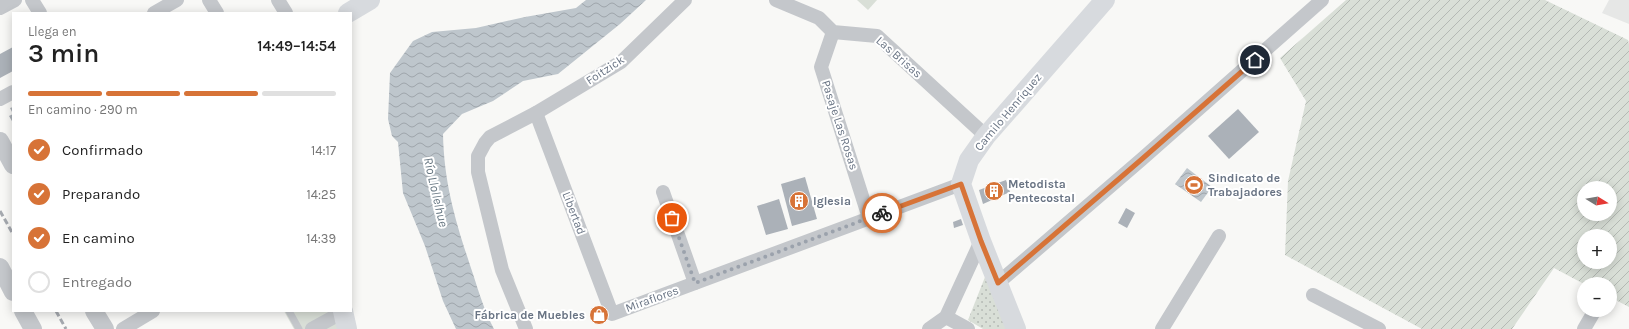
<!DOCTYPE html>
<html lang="es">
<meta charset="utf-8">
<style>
:root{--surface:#fff;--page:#f6f6f6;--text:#222;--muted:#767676;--line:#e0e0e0;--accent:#d77337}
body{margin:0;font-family:Karla,sans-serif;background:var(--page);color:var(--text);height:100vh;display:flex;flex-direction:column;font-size:15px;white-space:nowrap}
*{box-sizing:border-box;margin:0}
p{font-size:13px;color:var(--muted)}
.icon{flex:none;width:22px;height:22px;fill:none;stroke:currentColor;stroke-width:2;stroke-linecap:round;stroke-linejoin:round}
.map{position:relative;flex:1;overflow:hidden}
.sheet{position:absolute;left:12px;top:12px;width:340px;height:300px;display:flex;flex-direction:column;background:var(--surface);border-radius:0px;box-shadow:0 2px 10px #0003}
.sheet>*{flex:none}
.needle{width:26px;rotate:101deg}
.buttons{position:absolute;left:1577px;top:181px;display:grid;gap:8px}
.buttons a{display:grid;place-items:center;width:40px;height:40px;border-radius:50%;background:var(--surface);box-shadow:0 2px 10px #0003;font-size:20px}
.pin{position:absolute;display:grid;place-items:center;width:34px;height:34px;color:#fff;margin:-17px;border:2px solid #fff;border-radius:50%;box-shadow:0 1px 4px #0007}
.courier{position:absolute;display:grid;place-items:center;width:40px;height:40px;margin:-20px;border:3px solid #d77337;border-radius:50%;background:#fff;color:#222;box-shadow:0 1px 5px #0007}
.headline em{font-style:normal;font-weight:600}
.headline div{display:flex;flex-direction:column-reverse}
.headline{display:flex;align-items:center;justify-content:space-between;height:68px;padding:0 16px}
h1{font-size:26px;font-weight:600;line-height:30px}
.bar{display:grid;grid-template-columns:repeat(4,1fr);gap:6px 4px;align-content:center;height:48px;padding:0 16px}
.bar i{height:5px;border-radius:3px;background:var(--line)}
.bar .active{background:var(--accent)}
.bar p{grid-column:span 4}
ol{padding:0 16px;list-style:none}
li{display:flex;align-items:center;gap:12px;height:44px}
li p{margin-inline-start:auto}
li .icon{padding:4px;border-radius:50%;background:var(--accent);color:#fff;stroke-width:4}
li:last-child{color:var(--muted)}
li i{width:22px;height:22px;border:2px solid var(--line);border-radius:50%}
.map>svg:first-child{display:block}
.built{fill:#e6e7e6}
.grass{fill:url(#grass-dots)}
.park{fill:#d9dfd7}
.garden{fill:url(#garden-furrows);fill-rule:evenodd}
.water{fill:url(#water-waves)}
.building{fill:#abb1b8}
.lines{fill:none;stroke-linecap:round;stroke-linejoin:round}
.service{stroke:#c4c7cb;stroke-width:7}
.minor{stroke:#c4c7cb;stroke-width:14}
.tertiary{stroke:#c4c7cb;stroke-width:18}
.secondary{stroke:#d7dade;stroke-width:20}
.rail{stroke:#a5a9af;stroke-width:3;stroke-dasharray:6 3;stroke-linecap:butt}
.done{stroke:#9ba2ac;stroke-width:4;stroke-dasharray:0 7.2}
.route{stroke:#d77337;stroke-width:5}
.labels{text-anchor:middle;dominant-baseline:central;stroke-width:4;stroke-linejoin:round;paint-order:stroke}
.street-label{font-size:12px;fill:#697484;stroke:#fff}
.poi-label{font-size:12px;font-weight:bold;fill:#697484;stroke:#fff;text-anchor:start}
.water-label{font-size:13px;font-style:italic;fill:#657580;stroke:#fff}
</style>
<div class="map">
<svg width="1629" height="329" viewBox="0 0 1629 329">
<defs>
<pattern id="grass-dots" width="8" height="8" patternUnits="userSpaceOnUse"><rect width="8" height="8" fill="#d9dfd7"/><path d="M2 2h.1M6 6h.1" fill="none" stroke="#b4b9b4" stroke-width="1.8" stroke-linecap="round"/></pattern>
<pattern id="garden-furrows" width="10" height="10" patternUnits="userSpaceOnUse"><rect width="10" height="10" fill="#d9dfd7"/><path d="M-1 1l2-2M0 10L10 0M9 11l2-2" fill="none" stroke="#b4b9b4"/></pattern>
<pattern id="water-waves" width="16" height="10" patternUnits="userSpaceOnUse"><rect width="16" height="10" fill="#bec6cc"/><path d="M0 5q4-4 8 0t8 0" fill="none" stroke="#9ea5ab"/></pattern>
</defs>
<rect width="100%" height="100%" fill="#f8f8f6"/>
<path class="built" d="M1609,0h20v24l-27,-11z"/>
<path class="grass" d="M985,277l26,52h-28l-15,-9z"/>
<g class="park">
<path d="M857,0h20l-9,10z"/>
<path d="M284,311h55l5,18h-50z"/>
</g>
<path class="garden" d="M1346,0h199l83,40 1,4v263l-19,-10v-13h-26l-30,-16 -42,61h-90l-137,-74 3,-74 18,-80 -26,-43zM1584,188h26v26h-26zM1584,236h26v26h-26z"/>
<g class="water">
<path d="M586,0h60l-26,24 -62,50 -35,7 -30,20 -31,13 -19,20c1,52 14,92 30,140 6,19 12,38 21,55h-38l-13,-28 -18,-55 -22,-53 -5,-51 -6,-6 -4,-17 2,-46 23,-32 19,-9 44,-4 49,-11 51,-9z"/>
<path d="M1187,168l25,19 -11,15 -26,-18z"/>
</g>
<g class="building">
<path d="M13,47v24l-13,7v-24z"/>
<path d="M13,107v16l-4,-7 4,-2 -3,-6z"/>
<path d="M1238,109l21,23 -30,27 -21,-23z"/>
<path d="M805,177l12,42 -25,7 -11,-42z"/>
<path d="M1006,180l4,12 -27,12 -4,-14z"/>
<path d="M779,199l9,30 -22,6 -9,-29z"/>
<path d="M1126,208l9,5 -8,15 -9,-5z"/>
<path d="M961,219l2,6 -9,3 -1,-6z"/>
</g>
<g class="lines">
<path class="service" d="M289,311l10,18"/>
<g class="minor">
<path d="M32,0l8,13"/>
<path d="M209,0l8,13"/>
<path d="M278,0l8,13"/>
<path d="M776,0l43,18 14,14 44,4 109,100"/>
<path d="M0,8l15,-8"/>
<path d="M154,13l23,-13"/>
<path d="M833,32l-12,35 48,151"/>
<path d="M0,99l13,-7"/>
<path d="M536,113l76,201 349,-130"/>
<path d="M663,192l32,91"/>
<path d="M998,283l144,-124 180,-159"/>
<path d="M1313,295l66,34"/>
<path d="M946,317l22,12"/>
<path d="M123,329l30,-18"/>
<path d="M312,329l31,-17"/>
<path d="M526,329l-24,-59 -24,-98v-16l7,-13 5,-6 46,-24 85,-51 64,-62"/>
<path d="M929,329l17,-12 35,-76"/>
<path d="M1162,329l57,-93"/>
<path d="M1584,329l11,-19"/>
</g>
<g class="tertiary">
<path d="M0,141l13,24"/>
<path d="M0,267l13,25"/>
<path d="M23,311l10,18"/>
<path d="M94,311l11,18"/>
</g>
<g class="secondary">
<path d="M348,13l22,-13"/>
<path d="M343,311l4,18"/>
<path d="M1016,329l-35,-88 -20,-57 8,-24 17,-24 119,-136"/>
</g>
<g class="rail">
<path d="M0,211l13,23"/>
<path d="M56,311l10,18"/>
</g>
</g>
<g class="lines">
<path class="done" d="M672,218l23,65 187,-70"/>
<path class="route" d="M882,213l79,-29 20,57 17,42 144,-124 113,-99"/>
</g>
<defs>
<g id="stadium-disc" transform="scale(1)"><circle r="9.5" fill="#d77337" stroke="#fff"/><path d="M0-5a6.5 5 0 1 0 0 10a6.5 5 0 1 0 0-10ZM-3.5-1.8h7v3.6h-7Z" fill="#fff"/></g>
<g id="building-disc" transform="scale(1)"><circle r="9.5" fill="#d77337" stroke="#fff"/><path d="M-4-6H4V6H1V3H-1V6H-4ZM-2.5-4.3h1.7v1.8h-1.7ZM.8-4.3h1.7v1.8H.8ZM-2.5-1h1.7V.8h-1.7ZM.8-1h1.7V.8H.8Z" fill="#fff"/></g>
<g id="shop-disc" transform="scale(1)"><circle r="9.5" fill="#d77337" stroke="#fff"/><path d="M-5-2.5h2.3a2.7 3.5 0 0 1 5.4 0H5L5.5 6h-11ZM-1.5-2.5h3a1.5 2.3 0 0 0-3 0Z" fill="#fff"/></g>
</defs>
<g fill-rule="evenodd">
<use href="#stadium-disc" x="1194" y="185"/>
<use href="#building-disc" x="994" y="191"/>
<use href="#building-disc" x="799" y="201"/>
<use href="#shop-disc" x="599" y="315"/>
</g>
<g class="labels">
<g class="street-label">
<text transform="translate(899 57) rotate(41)">Las Brisas</text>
<text transform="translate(605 70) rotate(-33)">Foitzick</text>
<text transform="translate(1008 112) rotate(-50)">Camilo Henríquez</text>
<text transform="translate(840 125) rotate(72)">Pasaje Las Rosas</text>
<text transform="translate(574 213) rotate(69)">Libertad</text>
<text transform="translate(652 299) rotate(-20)">Miraflores</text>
</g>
<g class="poi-label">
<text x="1208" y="178">Sindicato de<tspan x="1208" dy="14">Trabajadores</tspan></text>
<text x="1008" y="184">Metodista<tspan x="1008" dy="14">Pentecostal</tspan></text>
<text x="813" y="201">Iglesia</text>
<text x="585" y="315" text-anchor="end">Fábrica de Muebles</text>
</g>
<g class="water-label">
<text transform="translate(436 192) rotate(77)">Río Llollelhue</text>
</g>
</g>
</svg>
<div class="buttons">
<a><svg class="needle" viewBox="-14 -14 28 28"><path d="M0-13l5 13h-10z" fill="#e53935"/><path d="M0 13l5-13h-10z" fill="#767676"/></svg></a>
<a>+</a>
<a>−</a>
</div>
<div class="pin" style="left:672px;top:218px;background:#ea580c"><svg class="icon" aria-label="bag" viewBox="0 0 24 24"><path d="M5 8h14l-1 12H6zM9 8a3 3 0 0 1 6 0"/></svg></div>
<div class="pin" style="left:1255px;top:60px;background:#1f2937"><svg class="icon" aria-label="home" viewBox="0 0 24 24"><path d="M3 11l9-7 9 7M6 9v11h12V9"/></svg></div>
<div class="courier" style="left:882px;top:213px"><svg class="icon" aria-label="bike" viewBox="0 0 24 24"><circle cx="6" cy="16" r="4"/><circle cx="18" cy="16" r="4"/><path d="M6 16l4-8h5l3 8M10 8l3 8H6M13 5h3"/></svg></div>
<section class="sheet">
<div class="headline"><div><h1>3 min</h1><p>Llega en</p></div><em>14:49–14:54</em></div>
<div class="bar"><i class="active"></i><i class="active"></i><i class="active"></i><i></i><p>En camino · 290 m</p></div>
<ol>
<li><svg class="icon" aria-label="check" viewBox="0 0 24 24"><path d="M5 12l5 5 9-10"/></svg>Confirmado<p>14:17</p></li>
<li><svg class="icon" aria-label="check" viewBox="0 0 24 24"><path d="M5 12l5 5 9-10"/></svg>Preparando<p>14:25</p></li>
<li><svg class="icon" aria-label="check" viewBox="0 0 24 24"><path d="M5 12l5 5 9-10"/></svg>En camino<p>14:39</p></li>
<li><i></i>Entregado</li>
</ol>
</section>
</div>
